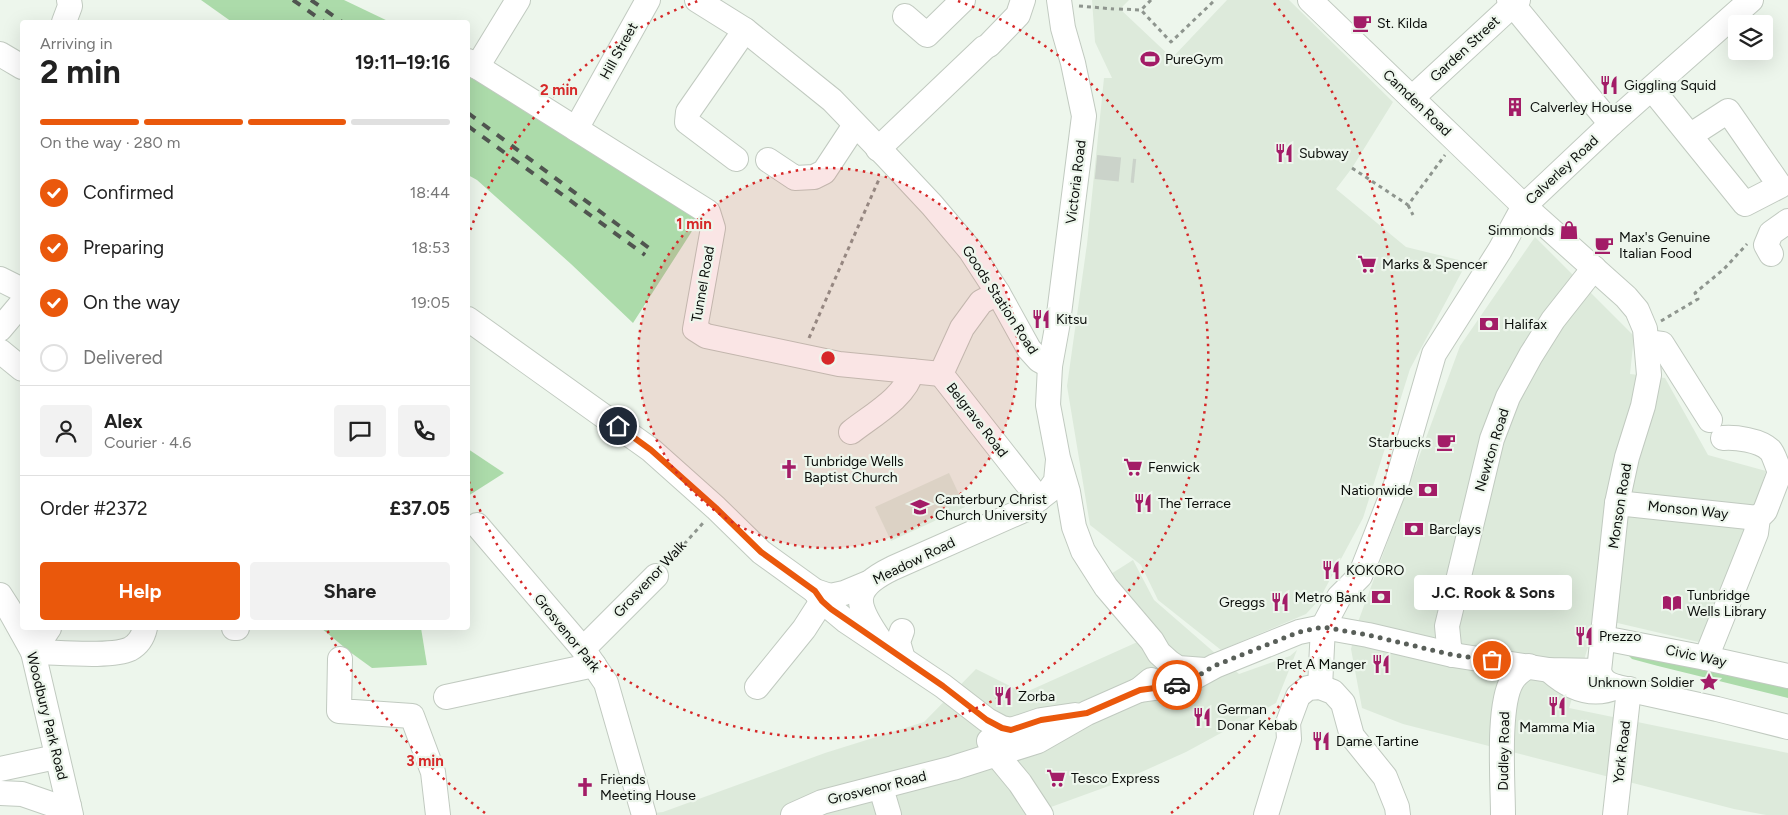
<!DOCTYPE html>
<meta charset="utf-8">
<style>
:root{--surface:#fff;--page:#f2f2f2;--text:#222;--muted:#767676;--line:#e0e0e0;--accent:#ea580c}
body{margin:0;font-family:Figtree,sans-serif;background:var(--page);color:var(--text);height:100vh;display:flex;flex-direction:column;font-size:19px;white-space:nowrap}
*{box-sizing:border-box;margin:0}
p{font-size:16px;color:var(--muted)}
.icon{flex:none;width:28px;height:28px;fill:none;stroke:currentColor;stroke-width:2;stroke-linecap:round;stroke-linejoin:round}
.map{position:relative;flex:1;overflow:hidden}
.details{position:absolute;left:20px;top:20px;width:450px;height:610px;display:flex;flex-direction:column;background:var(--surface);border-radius:5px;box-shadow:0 5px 20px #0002}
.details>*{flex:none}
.controls{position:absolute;left:1728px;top:15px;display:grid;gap:10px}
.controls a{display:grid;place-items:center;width:45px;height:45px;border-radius:5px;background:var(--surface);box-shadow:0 5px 20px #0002;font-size:25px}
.pin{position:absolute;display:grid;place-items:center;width:42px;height:42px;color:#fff;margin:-21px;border:2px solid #fff;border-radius:50%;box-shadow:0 1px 5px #0007}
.courier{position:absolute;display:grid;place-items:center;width:50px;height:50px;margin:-25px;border:4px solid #ea580c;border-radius:50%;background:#fff;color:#222;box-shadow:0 1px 6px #0007}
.bubble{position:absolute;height:35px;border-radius:5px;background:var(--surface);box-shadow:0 5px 20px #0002;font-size:16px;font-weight:700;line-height:35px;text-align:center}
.head em{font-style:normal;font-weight:700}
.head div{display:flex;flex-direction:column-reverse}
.head{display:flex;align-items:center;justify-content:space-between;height:85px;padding:0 20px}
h1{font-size:32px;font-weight:700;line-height:38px}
.bar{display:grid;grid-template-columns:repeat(4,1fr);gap:8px 5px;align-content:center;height:60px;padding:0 20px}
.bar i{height:6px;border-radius:4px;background:var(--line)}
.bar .selected{background:var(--accent)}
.bar p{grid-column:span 4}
.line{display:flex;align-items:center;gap:12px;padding:0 20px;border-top:1px solid var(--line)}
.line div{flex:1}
.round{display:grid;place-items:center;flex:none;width:52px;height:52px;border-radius:5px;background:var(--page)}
ol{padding:0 20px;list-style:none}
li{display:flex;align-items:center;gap:15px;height:55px}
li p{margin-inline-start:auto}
li .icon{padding:5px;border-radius:50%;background:var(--accent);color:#fff;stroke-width:4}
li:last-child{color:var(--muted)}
li i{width:28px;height:28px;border:2px solid var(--line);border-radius:50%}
.cta{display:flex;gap:10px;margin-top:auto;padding:10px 20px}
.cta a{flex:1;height:58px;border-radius:5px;background:var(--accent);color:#fff;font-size:20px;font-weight:700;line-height:58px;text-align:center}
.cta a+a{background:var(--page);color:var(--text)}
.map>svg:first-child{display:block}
.built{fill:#ddeadb}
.green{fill:#acdbaa}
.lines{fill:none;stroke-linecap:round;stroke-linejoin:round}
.minor-tunnel{stroke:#cbd3ca;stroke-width:24;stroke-dasharray:24 12;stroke-linecap:butt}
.minor-casing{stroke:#c1cac0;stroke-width:26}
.path{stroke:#8e958e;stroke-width:3;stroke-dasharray:4 4;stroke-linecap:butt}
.minor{stroke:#fff;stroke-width:24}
.rail{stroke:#505550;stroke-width:4;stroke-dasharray:9 9;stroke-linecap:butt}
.done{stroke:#595f59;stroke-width:5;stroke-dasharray:0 9}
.route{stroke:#ea580c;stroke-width:6}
.ring{fill:none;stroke:#d62828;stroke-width:2.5;stroke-dasharray:2.5 5}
.labels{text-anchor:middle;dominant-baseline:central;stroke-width:4.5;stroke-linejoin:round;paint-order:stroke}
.poi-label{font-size:14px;fill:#0a0d0a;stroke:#edf6ec;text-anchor:start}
.street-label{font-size:14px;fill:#0a0d0a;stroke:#edf6ec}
.centre{fill:#d62828;stroke:#edf6ec;stroke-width:2.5}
.ring-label{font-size:15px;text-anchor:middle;font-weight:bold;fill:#d62828;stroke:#edf6ec;stroke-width:4.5;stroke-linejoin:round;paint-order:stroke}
</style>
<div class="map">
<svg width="1788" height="815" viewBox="0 0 1788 815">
<rect width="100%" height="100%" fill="#edf6ec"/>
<g class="built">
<path d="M1092,0h37l-9,9 52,49 55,-58h62l104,102 -41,66 -16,21 70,58 61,15 -57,107 -47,149 -44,82 -13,14 -85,36 -63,-50 -17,-35 -51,-40 -23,-139 20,-142 17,-166h8l-17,-36z"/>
<path d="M1535,237l99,99 -4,38 35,4 43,77 58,16 -23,73 -36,100 -115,-27 -3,27 -20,64 219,45v62h-22l-32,-6 -331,-85 -41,-16 -11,-59 7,-27 102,-276z"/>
<path d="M949,473l16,34 -74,34 -16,-34z"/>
<path d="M1133,560l21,40 85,74 51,-18 7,-6 -21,53 -90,49 -69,31 -88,32h-391l25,-3 162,-59 99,-31 52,-53 48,24 129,-58 -50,-56z"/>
</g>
<g class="green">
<path d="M201,0h143l46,22h-158z"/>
<path d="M468,68l235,146 -70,109 -62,-59 -94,-84 -9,-5z"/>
<path d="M468,449l36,24 -36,23z"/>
<path d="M321,628h100l6,37 -55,3 -22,-16z"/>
<path d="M1627,654l161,29v15l-130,-32 -26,-7z"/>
</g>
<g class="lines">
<path class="minor-tunnel" d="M1096,167l39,4"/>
<g class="minor-casing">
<g id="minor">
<path d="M697,0l48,30 87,70 55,57 45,48 38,45 28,43 31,56 10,11 11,6"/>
<path d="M1059,0l4,28 10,35 11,53 -26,206 -8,44 -2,39 10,53 10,34 6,35 9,24 23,36 46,54 7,12 10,9 9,6 27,2"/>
<path d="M1310,0l214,206 102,91 11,13 8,19 4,46 -6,31 -16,51 -10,46 -18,168c3,10 8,13 18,16l100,22 71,18"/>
<path d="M1509,0l102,124"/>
<path d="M905,16l22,19 36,-35"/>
<path d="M64,22l6,-16 -1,-6"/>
<path d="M989,45l29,-30 5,-15"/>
<path d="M0,54l22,13"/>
<path d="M468,61l240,151 5,16 -18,101 11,7 133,28 102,10"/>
<path d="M477,67l41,-67"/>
<path d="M1652,89l93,115 35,-18 -52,-75 -37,24"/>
<path d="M1412,98l106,-98"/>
<path d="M576,129l72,-129"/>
<path d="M878,149l106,-101"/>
<path d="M736,159l-49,-37 1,-10 57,-82"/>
<path d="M768,160l27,18 19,-1 10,-5 31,-47"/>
<path d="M1771,254l-5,-9 5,-12 17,-12"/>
<path d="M0,279l22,11"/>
<path d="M468,319l183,131 65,58 45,44 54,39 15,5 14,-3 24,-10"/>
<path d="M0,329l22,-26"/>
<path d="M1647,342l15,2 48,76"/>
<path d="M0,351l22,18"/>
<path d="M941,374l98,125"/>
<path d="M941,374l21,-46 19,-26 17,-9"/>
<path d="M851,432c20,-16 55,-35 61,-61"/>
<path d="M1617,503l141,15"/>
<path d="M477,525l106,124 23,34 38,132"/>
<path d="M815,591l7,10 24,20 97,65 44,34 15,8 9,2 30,-10 34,-5"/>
<path d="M0,595l9,14 24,43 38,163"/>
<path d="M234,628h3"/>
<path d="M902,631l-4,11 5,17"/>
<path d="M1603,638l103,20 82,18"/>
<path d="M880,640c-25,-36 -30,-51 13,-72l131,-58 25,-19 7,-10 2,-21"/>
<path d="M583,649l73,-73"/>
<path d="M33,652c23,0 78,6 97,-3 9,-5 13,-12 15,-21"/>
<path d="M33,652l16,-24"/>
<path d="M1453,655l-4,-9 -2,-20 45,-187 16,-42 23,-42 22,-35 41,-52"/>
<path d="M1706,658l50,-125 2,-15 7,-7 15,-39c-3,-6 -6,-18 -10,-22 -10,-10 -35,-13 -47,-12"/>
<path d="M340,659l-1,52 73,5 21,56 5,43"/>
<path d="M1549,670c20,18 42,28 68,17"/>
<path d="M757,687l47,-58 18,-28"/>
<path d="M1320,687l3,-60 16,-30 21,-21 37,-94 37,-128 66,-104 24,-44 87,-82 140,-124"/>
<path d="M1139,690l43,-6 33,-18 84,-34 24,-5 45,8 85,20 96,15 50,1"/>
<path d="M446,697l148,-32"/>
<path d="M989,741l7,13 24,29 21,32"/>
<path d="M0,769l56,-12"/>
<path d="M881,788l8,27"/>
<path d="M0,793l22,1 38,13 9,-1"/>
<path d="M793,815l29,-13 131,-34 85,-27 49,-28 52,-23 12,-10"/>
<path d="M1266,815l23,-76 -1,-16 10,-27 10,-8 12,-1 13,5 10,11 9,33 33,41 12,30 1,8"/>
<path d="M1503,815c0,-31 -6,-109 9,-134 4,-7 10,-11 17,-15"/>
<path d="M1615,815l14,-126"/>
</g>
</g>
<g class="path">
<path d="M1151,0l-10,10 30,32 44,-42"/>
<path d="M1079,6l35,3"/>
<path d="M1119,9l22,1"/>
<path d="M1352,168l56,37 37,-50"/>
<path d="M1408,205l5,10"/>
<path d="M1661,321l37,-22 -3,-6 29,-24 23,-25"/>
<path d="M809,338l71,-161"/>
<path d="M668,562l36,-40"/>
</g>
<use href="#minor" class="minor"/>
<g class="rail">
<path d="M293,0l31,22"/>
<path d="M311,0l31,22"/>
<path d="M468,113l181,135"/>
<path d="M468,126l177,129"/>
</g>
</g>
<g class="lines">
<path class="done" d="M1177,685l16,-6 21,-13 85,-34 24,-5 45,8 85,20 39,5"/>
<path class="route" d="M618,426l33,24 65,58 45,44 54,39 7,10 9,8 112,77 44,34 15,8 9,2 30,-10 46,-7 53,-23 37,-5"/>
</g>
<circle cx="828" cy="358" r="190" fill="#d62828" fill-opacity=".12"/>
<g class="ring">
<circle cx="828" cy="358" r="190"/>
<path d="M468 237A380 380 0 0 1 698 1M958 1A380 380 0 1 1 468 479"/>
<path d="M485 813A570 570 0 0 1 327 630M1274 3A570 570 0 0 1 1171 813"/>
</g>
<defs>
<g id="cafe-bare" transform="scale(1.5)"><path d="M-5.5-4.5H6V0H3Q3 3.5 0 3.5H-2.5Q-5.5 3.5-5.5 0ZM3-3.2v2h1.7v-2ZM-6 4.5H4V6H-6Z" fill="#a31c67" stroke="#edf6ec" stroke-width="2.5" paint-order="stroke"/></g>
<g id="stadium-bare" transform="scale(1.5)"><path d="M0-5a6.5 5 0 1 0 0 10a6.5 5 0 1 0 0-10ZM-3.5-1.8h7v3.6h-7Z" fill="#a31c67" stroke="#edf6ec" stroke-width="2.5" paint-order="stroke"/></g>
<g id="restaurant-bare" transform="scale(1.5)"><path d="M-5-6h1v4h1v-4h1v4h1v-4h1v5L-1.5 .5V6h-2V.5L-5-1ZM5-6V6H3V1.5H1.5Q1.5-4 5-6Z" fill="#a31c67" stroke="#edf6ec" stroke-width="2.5" paint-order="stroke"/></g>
<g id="building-bare" transform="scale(1.5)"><path d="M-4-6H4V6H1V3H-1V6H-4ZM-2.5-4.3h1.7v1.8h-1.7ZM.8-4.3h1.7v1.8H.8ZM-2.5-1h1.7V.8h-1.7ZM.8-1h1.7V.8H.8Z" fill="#a31c67" stroke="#edf6ec" stroke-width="2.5" paint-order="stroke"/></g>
<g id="shop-bare" transform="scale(1.5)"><path d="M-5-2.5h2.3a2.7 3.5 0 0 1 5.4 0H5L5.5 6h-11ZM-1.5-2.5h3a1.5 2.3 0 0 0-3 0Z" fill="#a31c67" stroke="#edf6ec" stroke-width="2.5" paint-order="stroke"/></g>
<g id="supermarket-bare" transform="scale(1.5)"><path d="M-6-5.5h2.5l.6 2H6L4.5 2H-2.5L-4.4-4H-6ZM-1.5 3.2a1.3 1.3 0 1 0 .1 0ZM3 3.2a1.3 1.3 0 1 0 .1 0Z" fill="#a31c67" stroke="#edf6ec" stroke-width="2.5" paint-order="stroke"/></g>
<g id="bank-bare" transform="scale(1.5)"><path d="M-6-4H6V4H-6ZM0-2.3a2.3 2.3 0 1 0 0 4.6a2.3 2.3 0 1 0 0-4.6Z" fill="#a31c67" stroke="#edf6ec" stroke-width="2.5" paint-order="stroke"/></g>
<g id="church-bare" transform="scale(1.5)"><path d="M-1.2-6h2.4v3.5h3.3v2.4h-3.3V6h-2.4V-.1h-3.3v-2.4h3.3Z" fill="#a31c67" stroke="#edf6ec" stroke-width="2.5" paint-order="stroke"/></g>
<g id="university-bare" transform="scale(1.5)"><path d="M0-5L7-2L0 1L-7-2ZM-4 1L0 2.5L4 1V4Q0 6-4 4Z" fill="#a31c67" stroke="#edf6ec" stroke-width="2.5" paint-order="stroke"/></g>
<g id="library-bare" transform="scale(1.5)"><path d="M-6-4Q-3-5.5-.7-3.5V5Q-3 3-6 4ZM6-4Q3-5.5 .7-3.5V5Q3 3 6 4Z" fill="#a31c67" stroke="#edf6ec" stroke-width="2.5" paint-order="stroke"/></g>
<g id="sight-bare" transform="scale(1.5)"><path d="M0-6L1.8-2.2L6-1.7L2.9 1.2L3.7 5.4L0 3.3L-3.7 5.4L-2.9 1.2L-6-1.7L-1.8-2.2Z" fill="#a31c67" stroke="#edf6ec" stroke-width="2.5" paint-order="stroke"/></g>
</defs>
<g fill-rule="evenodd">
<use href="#cafe-bare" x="1362" y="23"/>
<use href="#stadium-bare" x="1150" y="59"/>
<use href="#restaurant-bare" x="1609" y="85"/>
<use href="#building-bare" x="1515" y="107"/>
<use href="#restaurant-bare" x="1284" y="153"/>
<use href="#shop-bare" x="1569" y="230"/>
<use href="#cafe-bare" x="1604" y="245"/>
<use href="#supermarket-bare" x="1367" y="264"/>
<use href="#restaurant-bare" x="1041" y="319"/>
<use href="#bank-bare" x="1489" y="324"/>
<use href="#cafe-bare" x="1446" y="442"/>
<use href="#supermarket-bare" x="1133" y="467"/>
<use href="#church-bare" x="789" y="469"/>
<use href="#bank-bare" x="1428" y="490"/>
<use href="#restaurant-bare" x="1143" y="503"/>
<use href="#university-bare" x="920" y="507"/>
<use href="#bank-bare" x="1414" y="529"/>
<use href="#restaurant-bare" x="1331" y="570"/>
<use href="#bank-bare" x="1381" y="597"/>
<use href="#restaurant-bare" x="1280" y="602"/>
<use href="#library-bare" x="1672" y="603"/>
<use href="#restaurant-bare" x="1584" y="636"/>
<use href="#restaurant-bare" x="1381" y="664"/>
<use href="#sight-bare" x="1709" y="682"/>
<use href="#restaurant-bare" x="1003" y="696"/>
<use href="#restaurant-bare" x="1557" y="706"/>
<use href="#restaurant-bare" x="1202" y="717"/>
<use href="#restaurant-bare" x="1321" y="741"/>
<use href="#supermarket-bare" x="1056" y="778"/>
<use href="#church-bare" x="585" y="787"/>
</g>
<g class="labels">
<g class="poi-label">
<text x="1377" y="23">St. Kilda</text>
<text x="1165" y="59">PureGym</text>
<text x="1624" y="85">Giggling Squid</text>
<text x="1530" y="107">Calverley House</text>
<text x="1299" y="153">Subway</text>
<text x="1554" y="230" text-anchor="end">Simmonds</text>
<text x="1619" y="237">Max's Genuine<tspan x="1619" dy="16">Italian Food</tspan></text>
<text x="1382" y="264">Marks &amp; Spencer</text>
<text x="1056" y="319">Kitsu</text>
<text x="1504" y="324">Halifax</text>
<text x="1431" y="442" text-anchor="end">Starbucks</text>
<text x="804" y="461">Tunbridge Wells<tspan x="804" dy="16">Baptist Church</tspan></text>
<text x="1148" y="467">Fenwick</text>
<text x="1413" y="490" text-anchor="end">Nationwide</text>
<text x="935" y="499">Canterbury Christ<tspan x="935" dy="16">Church University</tspan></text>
<text x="1158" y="503">The Terrace</text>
<text x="1429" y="529">Barclays</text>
<text x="1346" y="570">KOKORO</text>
<text x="1687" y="595">Tunbridge<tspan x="1687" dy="16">Wells Library</tspan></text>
<text x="1366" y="597" text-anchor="end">Metro Bank</text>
<text x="1265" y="602" text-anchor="end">Greggs</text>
<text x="1599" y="636">Prezzo</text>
<text x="1366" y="664" text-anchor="end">Pret A Manger</text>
<text x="1694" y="682" text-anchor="end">Unknown Soldier</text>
<text x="1018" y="696">Zorba</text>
<text x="1217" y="709">German<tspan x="1217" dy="16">Donar Kebab</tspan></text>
<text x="1557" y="727" text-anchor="middle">Mamma Mia</text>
<text x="1336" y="741">Dame Tartine</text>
<text x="1071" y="778">Tesco Express</text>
<text x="600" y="779">Friends<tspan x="600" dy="16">Meeting House</tspan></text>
</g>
<g class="street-label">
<text transform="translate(1465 49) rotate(-43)">Garden Street</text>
<text transform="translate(619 51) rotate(-61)">Hill Street</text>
<text transform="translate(1417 103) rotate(44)">Camden Road</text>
<text transform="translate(1562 170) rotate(-43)">Calverley Road</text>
<text transform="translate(1076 182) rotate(-83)">Victoria Road</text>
<text transform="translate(703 284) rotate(-80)">Tunnel Road</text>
<text transform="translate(1000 300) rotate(57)">Goods Station Road</text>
<text transform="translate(977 420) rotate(52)">Belgrave Road</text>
<text transform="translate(1492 450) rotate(-73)">Newton Road</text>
<text transform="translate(1620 506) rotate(-81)">Monson Road</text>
<text transform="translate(1688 510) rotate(6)">Monson Way</text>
<text transform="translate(914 561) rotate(-26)">Meadow Road</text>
<text transform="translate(650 579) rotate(-47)">Grosvenor Walk</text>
<text transform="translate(567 633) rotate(51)">Grosvenor Park</text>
<text transform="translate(1696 656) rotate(12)">Civic Way</text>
<text transform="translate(47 716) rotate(76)">Woodbury Park Road</text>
<text transform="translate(1504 751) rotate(-89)">Dudley Road</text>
<text transform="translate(1622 752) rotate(-83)">York Road</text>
<text transform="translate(877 788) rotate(-14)">Grosvenor Road</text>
</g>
</g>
<circle cx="828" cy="358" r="8" class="centre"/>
<g class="ring-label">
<text x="559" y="95">2 min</text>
<text x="694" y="229">1 min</text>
<text x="425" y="766">3 min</text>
</g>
</svg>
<div class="controls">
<a><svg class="icon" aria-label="layers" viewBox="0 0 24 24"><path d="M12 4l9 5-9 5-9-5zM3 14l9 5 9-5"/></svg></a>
</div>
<div class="pin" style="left:1492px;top:660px;background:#ea580c"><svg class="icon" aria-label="bag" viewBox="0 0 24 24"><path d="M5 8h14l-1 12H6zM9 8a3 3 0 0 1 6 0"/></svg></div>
<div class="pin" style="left:618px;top:426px;background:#1f2937"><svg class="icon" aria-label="home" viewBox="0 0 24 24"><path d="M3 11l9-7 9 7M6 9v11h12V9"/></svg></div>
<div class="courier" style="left:1177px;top:685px"><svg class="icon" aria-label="car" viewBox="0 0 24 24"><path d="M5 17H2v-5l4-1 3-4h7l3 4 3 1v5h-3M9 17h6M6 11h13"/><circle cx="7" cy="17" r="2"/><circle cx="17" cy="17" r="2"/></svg></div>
<div class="bubble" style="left:1414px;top:575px;width:158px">J.C. Rook &amp; Sons</div>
<section class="details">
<div class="head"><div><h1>2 min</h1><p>Arriving in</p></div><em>19:11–19:16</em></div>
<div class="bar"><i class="selected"></i><i class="selected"></i><i class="selected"></i><i></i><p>On the way · 280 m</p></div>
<ol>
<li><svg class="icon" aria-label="check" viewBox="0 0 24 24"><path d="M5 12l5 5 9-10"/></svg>Confirmed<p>18:44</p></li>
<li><svg class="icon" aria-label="check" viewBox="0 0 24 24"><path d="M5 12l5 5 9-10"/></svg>Preparing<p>18:53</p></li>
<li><svg class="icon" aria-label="check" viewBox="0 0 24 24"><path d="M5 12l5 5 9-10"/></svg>On the way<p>19:05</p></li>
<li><i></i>Delivered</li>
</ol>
<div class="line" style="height:90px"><a class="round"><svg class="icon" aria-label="person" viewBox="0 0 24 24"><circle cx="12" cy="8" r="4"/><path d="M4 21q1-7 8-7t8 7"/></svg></a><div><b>Alex</b><p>Courier · 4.6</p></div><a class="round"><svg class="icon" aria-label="chat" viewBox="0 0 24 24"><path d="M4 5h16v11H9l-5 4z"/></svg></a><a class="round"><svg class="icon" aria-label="phone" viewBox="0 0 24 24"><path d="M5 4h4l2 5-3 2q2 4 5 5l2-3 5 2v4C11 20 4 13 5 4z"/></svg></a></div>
<div class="line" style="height:65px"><div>Order #2372</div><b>£37.05</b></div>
<div class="cta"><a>Help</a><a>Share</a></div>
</section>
</div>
